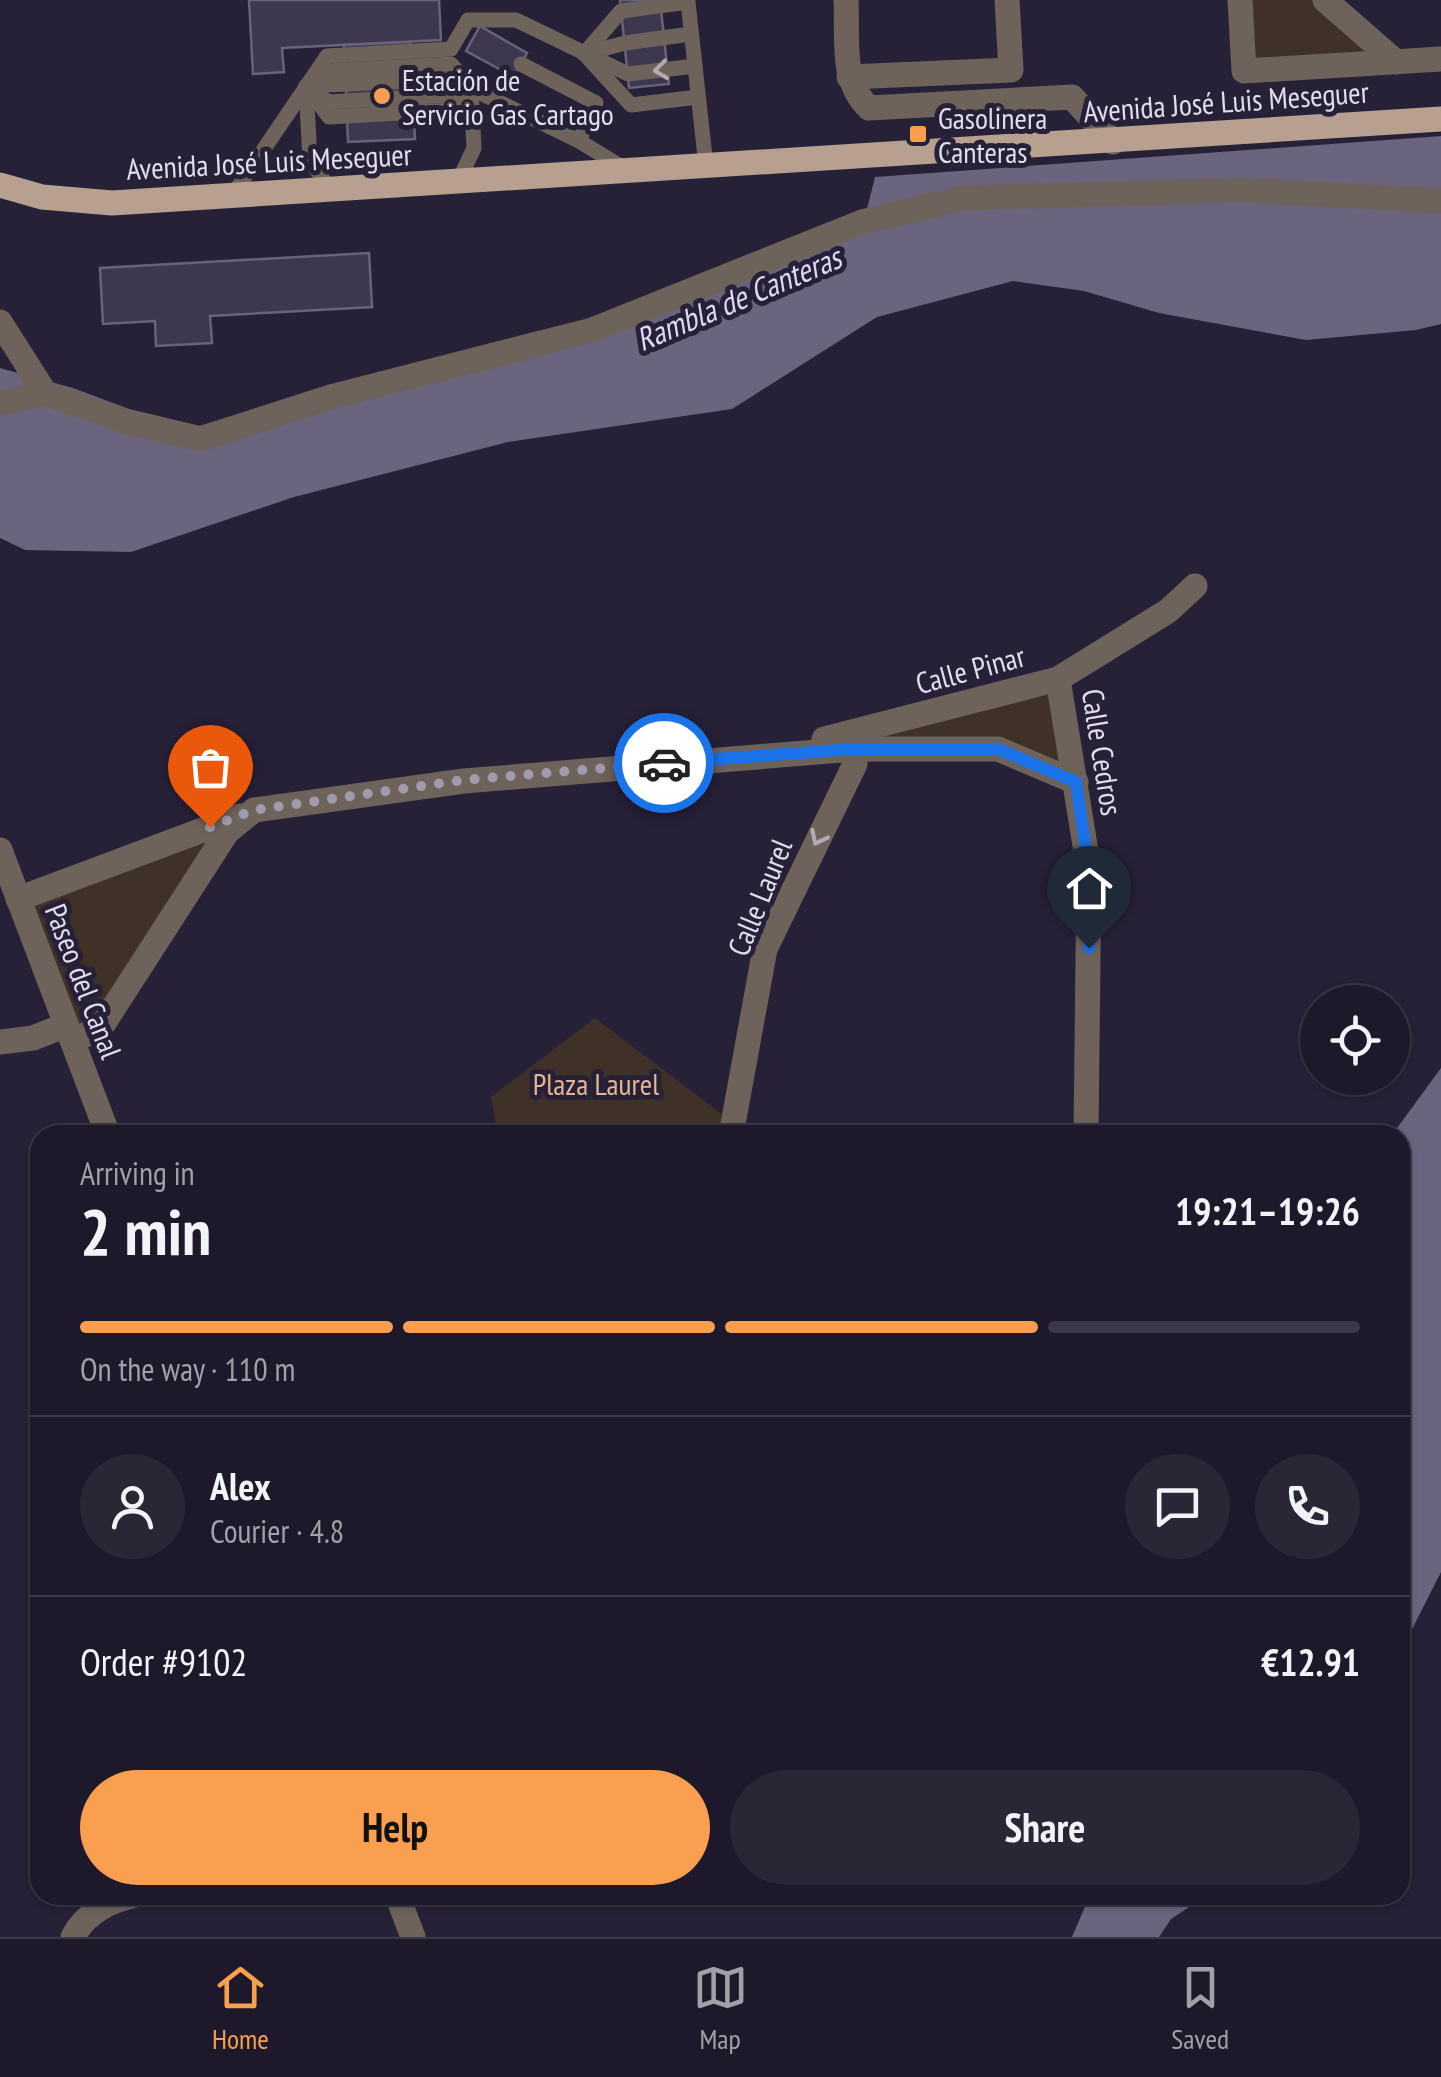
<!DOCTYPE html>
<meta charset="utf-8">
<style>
:root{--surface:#1d192a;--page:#2a2636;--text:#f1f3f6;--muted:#a0a0a8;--line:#3b3847;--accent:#fa9f4f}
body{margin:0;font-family:"PT Sans Narrow",sans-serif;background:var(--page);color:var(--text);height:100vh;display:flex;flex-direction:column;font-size:38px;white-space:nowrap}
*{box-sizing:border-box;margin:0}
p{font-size:32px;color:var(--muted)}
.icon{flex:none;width:55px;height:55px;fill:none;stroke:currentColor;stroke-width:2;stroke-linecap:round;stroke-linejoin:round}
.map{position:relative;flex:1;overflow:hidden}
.details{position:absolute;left:30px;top:1125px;width:1380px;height:780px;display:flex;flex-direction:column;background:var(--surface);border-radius:30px;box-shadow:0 2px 8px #0004,0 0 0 2px var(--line)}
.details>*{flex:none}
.fabs{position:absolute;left:1300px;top:985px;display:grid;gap:20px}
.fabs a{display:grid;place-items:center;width:110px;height:110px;border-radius:50%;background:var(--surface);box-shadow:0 2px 8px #0004,0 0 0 2px var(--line);font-size:50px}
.pin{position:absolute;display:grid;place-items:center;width:85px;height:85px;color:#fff;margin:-102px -42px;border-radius:50% 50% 50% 0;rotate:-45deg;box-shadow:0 0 10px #0007}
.pin .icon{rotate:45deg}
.courier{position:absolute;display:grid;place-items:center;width:100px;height:100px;margin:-50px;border:8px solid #1a73e8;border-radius:50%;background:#fff;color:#222;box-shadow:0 2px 12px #0007}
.headline em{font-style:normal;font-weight:700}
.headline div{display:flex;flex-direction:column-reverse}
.headline{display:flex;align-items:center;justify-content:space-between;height:170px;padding:0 50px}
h1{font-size:65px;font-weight:700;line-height:75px}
.bar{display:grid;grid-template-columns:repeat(4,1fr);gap:15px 10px;align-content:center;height:120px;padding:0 50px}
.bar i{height:12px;border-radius:8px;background:var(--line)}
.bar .selected{background:var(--accent)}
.bar p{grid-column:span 4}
.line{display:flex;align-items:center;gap:25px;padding:0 50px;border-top:2px solid var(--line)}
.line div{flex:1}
.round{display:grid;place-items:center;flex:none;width:105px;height:105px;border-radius:52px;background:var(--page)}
.primary-button{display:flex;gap:20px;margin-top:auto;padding:20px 50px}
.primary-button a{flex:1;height:115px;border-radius:60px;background:var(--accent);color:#111;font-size:40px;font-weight:700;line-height:115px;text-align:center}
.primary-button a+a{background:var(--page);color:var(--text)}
.tabs{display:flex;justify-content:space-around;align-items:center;height:140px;border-top:2px solid var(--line);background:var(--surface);font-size:28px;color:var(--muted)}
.tabs a{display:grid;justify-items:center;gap:5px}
.tabs .selected{color:var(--accent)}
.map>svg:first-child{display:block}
.green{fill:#3f3127}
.water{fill:#6a647f}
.building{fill:#3d3750;stroke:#68627d;stroke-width:2.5}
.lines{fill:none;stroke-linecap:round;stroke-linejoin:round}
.service{stroke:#6e635b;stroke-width:15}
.minor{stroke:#6e635b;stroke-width:25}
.tertiary{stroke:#6e635b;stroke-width:25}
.primary{stroke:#b7a08f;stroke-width:25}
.oneway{stroke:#b2acb2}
.done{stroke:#9f9bad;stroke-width:10;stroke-dasharray:0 18}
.route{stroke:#1a73e8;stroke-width:12}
.poi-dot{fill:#fa9f4f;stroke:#272138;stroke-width:4}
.labels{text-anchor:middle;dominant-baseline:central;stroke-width:10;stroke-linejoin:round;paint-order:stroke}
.poi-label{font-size:30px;fill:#e0ddec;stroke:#272138;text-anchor:start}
.street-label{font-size:30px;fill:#e0ddec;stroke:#272138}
.park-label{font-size:30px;fill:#e4b591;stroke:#272138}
.water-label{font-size:32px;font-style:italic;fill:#ded8f7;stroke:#272138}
</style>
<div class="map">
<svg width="1441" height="1937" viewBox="0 0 1441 1937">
<rect width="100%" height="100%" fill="#272138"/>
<g class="green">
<path d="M1240,0h85l71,62 -152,9z"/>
<path d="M1058,679l18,103 -78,-33h-144l24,-21z"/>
<path d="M254,810l-154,219 -28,11 -54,-141z"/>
<path d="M595,1018l128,97 1,20h-226l-7,-38z"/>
</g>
<g class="water">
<path d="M1441,136v188l-25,6 -110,10 -147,-27 -75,-22 -71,-10 -136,36 -145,92 -224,33 -214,55 -163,55 -106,-2 -25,-12v-170l73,20 56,21 71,17 386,-105 281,-112 8,-32z"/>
<path d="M1441,1068v504l-41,81v-518h-8z"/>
<path d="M1090,1895h117l-36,24 -12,18h-87z"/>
</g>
<g class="building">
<path d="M249,0h190l2,40 -159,8 2,24 -31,2z"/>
<path d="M620,0h40l9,84 -40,4z"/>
<path d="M480,26l47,27 -13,24 -48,-26z"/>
<path d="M410,42l5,97 -67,3 -4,-97z"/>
<path d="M369,253l3,54 -162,9 2,27 -56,3 -1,-25 -52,3 -3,-56z"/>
</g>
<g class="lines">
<g class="service">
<path d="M584,54l37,-43 67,-9 18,164"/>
<path d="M584,54l41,-11 66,-9"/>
<path d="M588,58l43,47 67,-8"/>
<path d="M521,64l75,39 -17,38"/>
<path d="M314,81l13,-10 124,-7 20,23 3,61 -16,34"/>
<path d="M306,86l146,-7 127,62 46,28"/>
<path d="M306,86l23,31 124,-7 18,-23"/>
<path d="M306,86l4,74 20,30"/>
<path d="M314,91l14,11 125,-7 18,-8"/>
<path d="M232,196l95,-140 124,-7 17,-29h48l112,54 67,-8"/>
</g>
<g class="minor">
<path d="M846,0c2,38 -6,81 23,108l203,-11 41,45"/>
<path d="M1240,0l4,71 197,-12"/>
<path d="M1325,0l71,62"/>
<path d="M849,77l162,-7 -4,-70"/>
<path d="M45,393l79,28 76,18 134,-43 258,-66 270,-108 101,-24 281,-8 197,11"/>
<path d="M1058,679l31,191 -3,265"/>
<path d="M824,739l234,-60 110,-68 27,-25"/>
<path d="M18,899l222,-83"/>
<path d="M72,1040l28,-11 127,-197 27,-22 210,-29 390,-32h144l78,33"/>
<path d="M0,1042l33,-4 33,-13"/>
<path d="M731,1135l34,-186 90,-185 -1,-15"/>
<path d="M73,1937c12,-24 38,-37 63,-42"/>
</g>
<g class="tertiary">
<path d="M0,322l45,71 -45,10"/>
<path d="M0,850l108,285"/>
<path d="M397,1895l16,42"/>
</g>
<path class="primary" d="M0,185l42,12 70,6 1329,-84"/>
</g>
<defs><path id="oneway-chevron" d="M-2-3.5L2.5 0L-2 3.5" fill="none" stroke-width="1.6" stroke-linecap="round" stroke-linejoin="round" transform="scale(2.5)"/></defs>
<g class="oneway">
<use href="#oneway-chevron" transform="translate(661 70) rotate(173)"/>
<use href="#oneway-chevron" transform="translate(818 838) rotate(116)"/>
</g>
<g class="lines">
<path class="done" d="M210,827l44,-17 210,-30 200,-17"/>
<path class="route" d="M664,763l190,-14h144l78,33 13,88v78"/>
</g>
<g class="poi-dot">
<circle cx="382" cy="96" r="10"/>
<rect x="908" y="124" width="20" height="20" rx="5"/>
</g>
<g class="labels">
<g class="poi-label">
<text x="402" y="79">Estación de<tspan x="402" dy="34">Servicio Gas Cartago</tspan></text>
<text x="938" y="117">Gasolinera<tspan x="938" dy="34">Canteras</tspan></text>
</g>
<g class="street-label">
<text transform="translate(1226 101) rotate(-4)">Avenida José Luis Meseguer</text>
<text transform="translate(269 161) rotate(-3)">Avenida José Luis Meseguer</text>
<text transform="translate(970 669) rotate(-15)">Calle Pinar</text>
<text transform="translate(1103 752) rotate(81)">Calle Cedros</text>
<text transform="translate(759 897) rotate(-68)">Calle Laurel</text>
<text transform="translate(84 981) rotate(69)">Paseo del Canal</text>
</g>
<g class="park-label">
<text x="596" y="1083">Plaza Laurel</text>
</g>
<g class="water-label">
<text transform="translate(738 298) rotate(-23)">Rambla de Canteras</text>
</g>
</g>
</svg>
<div class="fabs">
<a><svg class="icon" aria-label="locate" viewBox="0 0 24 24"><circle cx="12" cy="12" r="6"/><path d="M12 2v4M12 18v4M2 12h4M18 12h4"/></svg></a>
</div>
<div class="pin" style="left:210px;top:827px;background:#ea580c"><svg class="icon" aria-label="bag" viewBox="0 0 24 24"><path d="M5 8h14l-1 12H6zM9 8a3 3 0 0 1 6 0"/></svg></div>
<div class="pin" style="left:1089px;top:948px;background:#1f2937"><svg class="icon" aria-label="home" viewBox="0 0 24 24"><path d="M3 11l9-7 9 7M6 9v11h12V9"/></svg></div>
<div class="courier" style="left:664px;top:763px"><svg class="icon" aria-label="car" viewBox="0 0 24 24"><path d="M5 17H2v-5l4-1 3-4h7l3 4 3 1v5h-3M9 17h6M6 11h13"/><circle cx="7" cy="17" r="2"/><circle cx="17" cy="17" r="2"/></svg></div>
<section class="details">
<div class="headline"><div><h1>2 min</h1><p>Arriving in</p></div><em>19:21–19:26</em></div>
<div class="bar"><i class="selected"></i><i class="selected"></i><i class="selected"></i><i></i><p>On the way · 110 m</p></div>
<div class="line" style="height:180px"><a class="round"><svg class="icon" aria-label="person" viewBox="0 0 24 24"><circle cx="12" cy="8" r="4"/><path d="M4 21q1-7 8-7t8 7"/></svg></a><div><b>Alex</b><p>Courier · 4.8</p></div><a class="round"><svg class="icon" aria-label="chat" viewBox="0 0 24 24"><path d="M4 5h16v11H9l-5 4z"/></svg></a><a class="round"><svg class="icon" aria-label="phone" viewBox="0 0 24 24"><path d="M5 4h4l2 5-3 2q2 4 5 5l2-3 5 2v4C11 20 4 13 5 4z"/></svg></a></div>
<div class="line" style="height:130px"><div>Order #9102</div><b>€12.91</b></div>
<div class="primary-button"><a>Help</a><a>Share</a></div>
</section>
</div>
<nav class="tabs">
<a class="selected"><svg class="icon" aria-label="home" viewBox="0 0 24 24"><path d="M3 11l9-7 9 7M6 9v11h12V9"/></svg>Home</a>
<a><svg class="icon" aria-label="map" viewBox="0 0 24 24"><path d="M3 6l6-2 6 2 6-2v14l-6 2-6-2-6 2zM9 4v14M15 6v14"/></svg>Map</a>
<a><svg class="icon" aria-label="saved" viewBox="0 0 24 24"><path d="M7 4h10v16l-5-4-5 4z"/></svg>Saved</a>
</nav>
